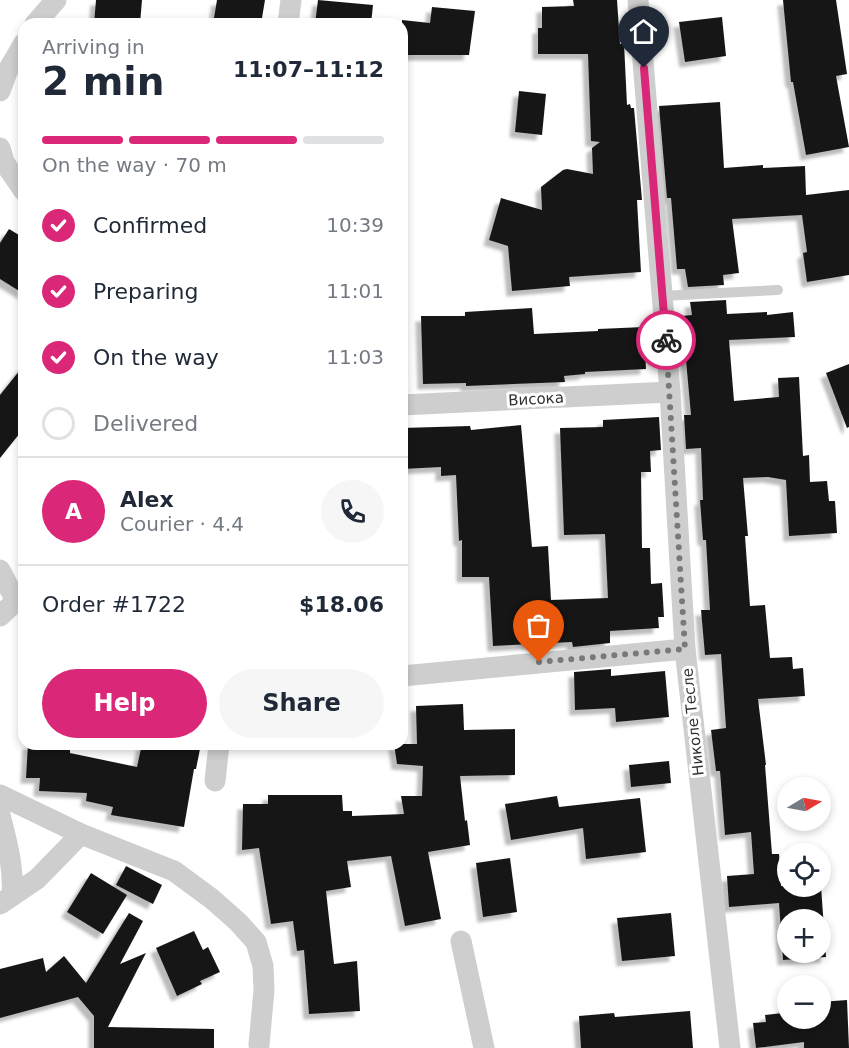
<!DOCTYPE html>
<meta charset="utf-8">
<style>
:root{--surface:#fff;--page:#f6f6f7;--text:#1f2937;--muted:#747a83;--line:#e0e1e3;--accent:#db2777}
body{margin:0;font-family:"DejaVu Sans",sans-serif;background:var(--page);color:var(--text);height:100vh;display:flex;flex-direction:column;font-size:22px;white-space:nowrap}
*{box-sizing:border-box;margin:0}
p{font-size:20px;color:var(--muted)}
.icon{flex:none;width:33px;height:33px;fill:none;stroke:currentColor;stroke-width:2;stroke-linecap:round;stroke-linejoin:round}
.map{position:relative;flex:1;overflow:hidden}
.drawer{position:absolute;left:18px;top:18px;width:390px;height:732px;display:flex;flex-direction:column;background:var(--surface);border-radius:18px;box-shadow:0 3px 9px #0003}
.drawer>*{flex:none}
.needle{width:39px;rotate:80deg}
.tools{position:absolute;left:777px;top:777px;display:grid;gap:12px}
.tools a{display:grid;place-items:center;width:54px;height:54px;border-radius:50%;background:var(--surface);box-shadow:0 3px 9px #0003;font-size:30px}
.pin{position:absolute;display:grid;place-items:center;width:51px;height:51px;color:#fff;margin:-62px -26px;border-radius:50% 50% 50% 0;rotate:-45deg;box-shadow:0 0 6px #0007}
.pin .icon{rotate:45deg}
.courier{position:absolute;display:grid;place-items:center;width:60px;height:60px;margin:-30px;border:4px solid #db2777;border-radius:50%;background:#fff;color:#222;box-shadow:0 2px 8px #0007}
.headline em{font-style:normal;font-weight:700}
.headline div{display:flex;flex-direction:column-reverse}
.headline{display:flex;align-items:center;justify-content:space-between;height:102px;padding:0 24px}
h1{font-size:39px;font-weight:700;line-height:45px}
.bar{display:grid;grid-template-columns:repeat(4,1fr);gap:9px 6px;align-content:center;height:72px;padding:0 24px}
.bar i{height:8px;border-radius:4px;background:var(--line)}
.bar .on{background:var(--accent)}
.bar p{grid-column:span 4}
.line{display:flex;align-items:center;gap:15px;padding:0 24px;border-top:2px solid var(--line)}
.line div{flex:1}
.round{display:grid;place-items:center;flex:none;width:63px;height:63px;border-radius:32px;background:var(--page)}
ol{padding:0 24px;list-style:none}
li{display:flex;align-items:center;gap:18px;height:66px}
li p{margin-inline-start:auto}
li .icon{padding:6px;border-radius:50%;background:var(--accent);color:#fff;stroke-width:4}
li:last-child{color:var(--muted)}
li i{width:33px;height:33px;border:3px solid var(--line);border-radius:50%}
.cta{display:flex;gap:12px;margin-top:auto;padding:12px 24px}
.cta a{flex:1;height:69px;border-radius:36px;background:var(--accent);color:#fff;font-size:24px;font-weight:700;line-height:69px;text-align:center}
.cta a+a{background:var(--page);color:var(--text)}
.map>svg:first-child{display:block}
.building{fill:#181818;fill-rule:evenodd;filter:url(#shadow)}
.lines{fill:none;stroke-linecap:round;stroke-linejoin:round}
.lane{stroke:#cecece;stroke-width:10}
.street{stroke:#cecece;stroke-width:21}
.done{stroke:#797979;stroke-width:6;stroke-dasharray:0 10.8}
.route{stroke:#db2777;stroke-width:8}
.labels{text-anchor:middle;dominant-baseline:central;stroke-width:6;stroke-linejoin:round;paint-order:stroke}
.street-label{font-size:15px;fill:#313131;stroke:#fff}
</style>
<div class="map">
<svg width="849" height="1048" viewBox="0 0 849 1048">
<defs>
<filter id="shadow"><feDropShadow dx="-5.5" dy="5.5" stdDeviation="1.5" flood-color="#0004"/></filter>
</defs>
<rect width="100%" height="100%" fill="#fff"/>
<g class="building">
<path d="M96,0h46l-2,24h-46z"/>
<path d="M217,0h48l-4,24h-48z"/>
<path d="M318,0l55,5 -2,19h-56z"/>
<path d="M573,0h44l3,44 4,-1 3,62 3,-1 1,4h3l8,92h-5l4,72 -72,5 1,9 -58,5 -4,-45 -19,-6 12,-42 41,12 -1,-23 22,-17 4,-1 26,5 -1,-26 8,-6 -9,-1 -3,-87h-50v-26h4v-21l32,-1z"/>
<path d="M783,0h53l11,74 -11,2 13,71 -43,8 -13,-73h-2z"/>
<path d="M432,7l43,4 -6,44h-67v-35l28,3z"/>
<path d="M722,17l4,39 -41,6 -6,-40z"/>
<path d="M519,91l27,3 -4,41 -27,-3z"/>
<path d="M720,102l4,66 39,-3v3l42,-2 1,29 43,-5v85l-42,7 -4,-29 4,-1 -5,-37 -70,4 7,54 -16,2 1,10 -36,2 -3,-18h-8l-6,-71h-4l-8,-92z"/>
<path d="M9,229l15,9v56l-24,-15v-36z"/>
<path d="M726,300l1,14 40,-2v3l26,-3 2,25 -66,3 5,61 45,-4 -1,-19 21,-1 4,79 6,-1 1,27 17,-1 2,20h6l2,32 -48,3 -3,-56 -18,-3 -25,1 5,58h-3l5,70 15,-1 5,53 22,-1 1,12 10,-1 2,28 -47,3 8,66h-1l7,89h7l2,32h40l5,71 -43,3 -4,-57 -50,4 -2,-31 27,-2 -3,-42 -26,3 -5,-64h-4l-5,-41 15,-2 -5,-74 -16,1 -4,-45h9l-4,-70h-3l-3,-40h3l-2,-52 -15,1 -2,-34h7l-9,-99 10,-1 -2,-13zM788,920h32v32h-32z"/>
<path d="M532,308l2,26 64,-3v-2l46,-2 2,42 -61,3v2l-21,2 1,6 -99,4v-3l-43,1 -2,-68h44v-4z"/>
<path d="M849,364v63l-2,1 -21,-55z"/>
<path d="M24,365v63l-24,30v-63z"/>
<path d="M659,417l2,33 -11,1 1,21h-10l1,76h8l1,36 11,-1 2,34h-6l1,11 -49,3v12l-37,4 -1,-5 -79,4 -4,-69h-27v-37l-3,1 -3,-66 -15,1v-9l-39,2v-41l68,-2 1,4 50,-5 11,122 16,-1 3,54 57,-2 -3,-64 -41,1 -4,-107 43,-1v-7z"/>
<path d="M611,669v7l54,-5 4,46 -53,5 -1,-14 -40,2 -1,-38z"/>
<path d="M463,704l1,26 51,-1v46l-55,1 5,45 2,-1 3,25 -42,7 13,67 -36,7 -14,-70 -44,5 4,26 -25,4 8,73 23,-3 3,50 -51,3 -5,-64 -7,1 -4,-30 -22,3 -12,-76 -17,2 1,-46h25v-9h74l1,16h9v5l52,-2 -3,-18h21l1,-30 -26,-2 -3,-20h23l-1,-38z"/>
<path d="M28,744h42v9l67,14 5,-23h59l-5,25h-2l-10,58 -73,-12 2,-8 -27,-6 1,-8 -48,-2 1,-13h-14z"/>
<path d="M669,761l2,22 -40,4 -2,-22z"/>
<path d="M557,796l2,11 81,-9 6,54 -60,7 -3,-31 -72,12 -6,-36z"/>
<path d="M510,858l7,54 -34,5 -7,-54z"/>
<path d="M126,866l36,19 -9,19 -37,-19z"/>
<path d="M91,873l36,22 -24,39 -36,-22z"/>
<path d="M129,913l14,8 -23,43 26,-11 -38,74 106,2v19h-120v-32l-16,-19 -78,21v-49l43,-11 3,14 18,-16 22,27z"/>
<path d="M671,913l4,43 -53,5 -5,-43z"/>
<path d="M194,931l9,19 5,-3 12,25 -20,9 2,3 -25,12 -21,-48z"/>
<path d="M847,1000l2,48h-45v-6l-48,6 -3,-25 13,-1 -1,-7 18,-2v-6l5,-1v12h32v-16z"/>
<path d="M690,1011l3,37h-112l-2,-32 35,-3 1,4z"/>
</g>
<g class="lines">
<path class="lane" d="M662,296l116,-6"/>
<g class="street">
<path d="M638,0l32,392 15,257 45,399"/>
<path d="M35,24l21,-24"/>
<path d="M288,24l3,-24"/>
<path d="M0,91l7,-19 17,-29"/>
<path d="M0,148l4,14 20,29"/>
<path d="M402,405l268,-13"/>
<path d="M0,570l16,31 8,-3"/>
<path d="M0,616l16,-15"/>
<path d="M402,676l283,-27"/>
<path d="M215,781l4,-37"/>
<path d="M0,795l81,39"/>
<path d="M0,815c7,27 14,53 12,81"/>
<path d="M0,904l37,-25 44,-45 93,37 38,28 26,23 18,20 7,24 1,24 -5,55"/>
<path d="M461,941l23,107"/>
</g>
</g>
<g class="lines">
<path class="done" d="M539,662l146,-13 -19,-309"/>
<path class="route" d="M644,68l22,272"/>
</g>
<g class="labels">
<g class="street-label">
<text transform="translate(536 399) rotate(-3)">Висока</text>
<text transform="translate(693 722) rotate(-96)">Николе Тесле</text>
</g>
</g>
</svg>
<div class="tools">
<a><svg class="needle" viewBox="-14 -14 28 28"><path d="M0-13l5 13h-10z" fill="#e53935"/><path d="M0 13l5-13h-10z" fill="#747a83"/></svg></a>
<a><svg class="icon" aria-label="locate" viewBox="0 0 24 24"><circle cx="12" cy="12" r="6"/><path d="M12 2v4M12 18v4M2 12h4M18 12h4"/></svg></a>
<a>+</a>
<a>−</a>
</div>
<div class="pin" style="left:539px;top:662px;background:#ea580c"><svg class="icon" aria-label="bag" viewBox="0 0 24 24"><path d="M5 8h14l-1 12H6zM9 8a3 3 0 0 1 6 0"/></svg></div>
<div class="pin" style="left:644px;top:68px;background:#1f2937"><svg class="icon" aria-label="home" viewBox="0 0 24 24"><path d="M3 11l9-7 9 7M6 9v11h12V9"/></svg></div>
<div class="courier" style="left:666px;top:340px"><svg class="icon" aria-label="bike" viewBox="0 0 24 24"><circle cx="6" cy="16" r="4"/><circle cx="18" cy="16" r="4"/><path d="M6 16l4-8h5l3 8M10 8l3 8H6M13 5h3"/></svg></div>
<section class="drawer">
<div class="headline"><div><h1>2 min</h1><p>Arriving in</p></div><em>11:07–11:12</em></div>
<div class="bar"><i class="on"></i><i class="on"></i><i class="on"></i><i></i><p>On the way · 70 m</p></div>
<ol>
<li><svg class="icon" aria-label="check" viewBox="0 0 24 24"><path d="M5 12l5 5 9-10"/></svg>Confirmed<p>10:39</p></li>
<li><svg class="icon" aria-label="check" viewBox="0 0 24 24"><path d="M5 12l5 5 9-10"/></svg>Preparing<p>11:01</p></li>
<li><svg class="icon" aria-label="check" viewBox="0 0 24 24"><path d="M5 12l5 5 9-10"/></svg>On the way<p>11:03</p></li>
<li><i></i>Delivered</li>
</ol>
<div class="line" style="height:108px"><b class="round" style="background:var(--accent);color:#fff">A</b><div><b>Alex</b><p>Courier · 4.4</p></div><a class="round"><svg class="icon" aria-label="phone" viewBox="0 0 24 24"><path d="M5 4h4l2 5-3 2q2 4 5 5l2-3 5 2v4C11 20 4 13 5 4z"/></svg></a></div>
<div class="line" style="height:78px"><div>Order #1722</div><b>$18.06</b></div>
<div class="cta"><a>Help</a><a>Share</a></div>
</section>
</div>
